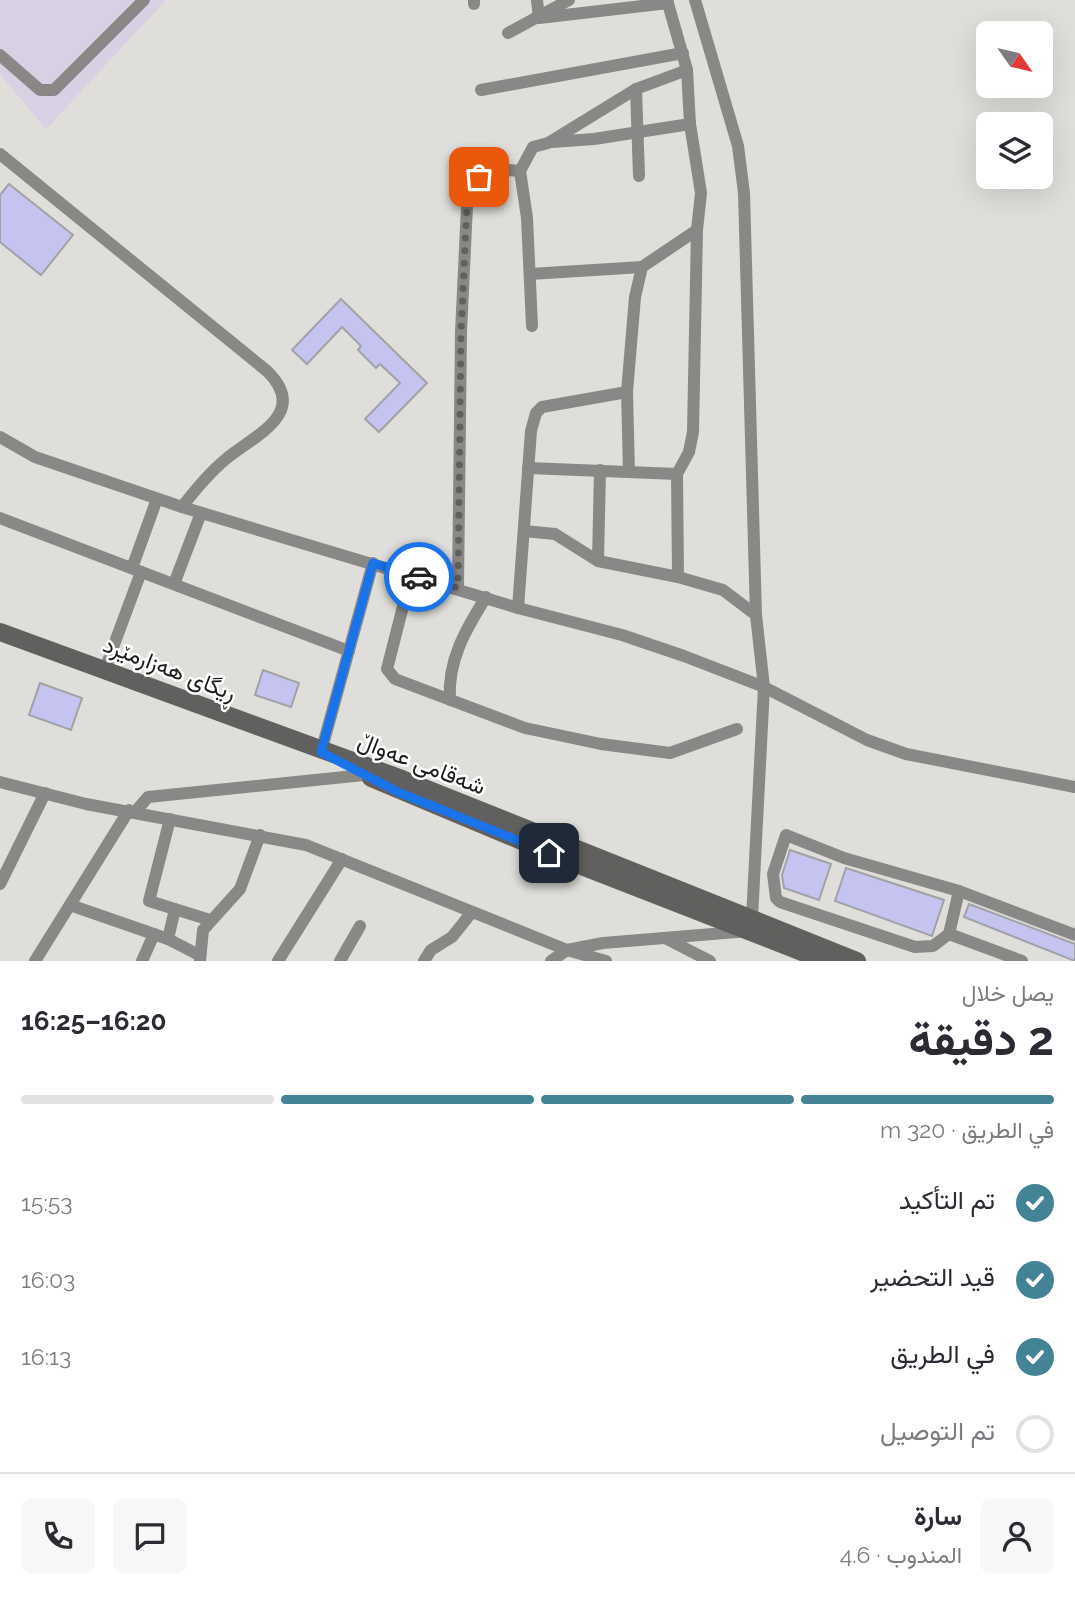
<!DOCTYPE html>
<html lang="ar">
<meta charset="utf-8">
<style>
:root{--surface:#fff;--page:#f7f7f7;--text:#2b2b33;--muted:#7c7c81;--line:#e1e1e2;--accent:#428395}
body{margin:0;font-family:Raleway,Vazirmatn,sans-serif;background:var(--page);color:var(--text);direction:rtl;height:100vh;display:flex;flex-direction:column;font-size:26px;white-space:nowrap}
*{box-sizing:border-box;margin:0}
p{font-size:23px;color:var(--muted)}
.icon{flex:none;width:38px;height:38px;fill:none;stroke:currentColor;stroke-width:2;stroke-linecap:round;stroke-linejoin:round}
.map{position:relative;height:961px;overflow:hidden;direction:ltr}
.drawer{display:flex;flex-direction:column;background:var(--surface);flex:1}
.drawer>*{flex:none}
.needle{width:46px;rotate:124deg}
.buttons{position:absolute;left:976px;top:21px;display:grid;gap:14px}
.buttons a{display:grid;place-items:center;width:77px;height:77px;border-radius:10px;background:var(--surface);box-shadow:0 7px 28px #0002;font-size:35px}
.pin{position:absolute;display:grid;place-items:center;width:60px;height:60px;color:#fff;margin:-30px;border-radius:14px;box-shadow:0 4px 10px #0006}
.courier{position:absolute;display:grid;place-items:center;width:70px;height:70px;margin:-35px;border:5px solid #1a73e8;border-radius:50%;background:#fff;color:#222;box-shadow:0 2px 9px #0007}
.summary em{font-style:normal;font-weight:700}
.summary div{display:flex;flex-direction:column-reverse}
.summary{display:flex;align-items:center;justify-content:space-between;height:119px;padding:0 21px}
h1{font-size:46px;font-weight:700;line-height:52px}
.bar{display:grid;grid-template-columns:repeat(4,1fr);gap:10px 7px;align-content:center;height:84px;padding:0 21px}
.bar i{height:9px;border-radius:5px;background:var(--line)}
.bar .current{background:var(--accent)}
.bar p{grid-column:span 4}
.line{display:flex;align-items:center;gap:18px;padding:0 21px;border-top:2px solid var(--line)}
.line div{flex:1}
.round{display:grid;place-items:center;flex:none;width:74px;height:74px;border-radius:10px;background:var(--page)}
ol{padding:0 21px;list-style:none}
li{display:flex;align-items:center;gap:21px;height:77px}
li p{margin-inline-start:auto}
li .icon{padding:7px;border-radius:50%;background:var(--accent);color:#fff;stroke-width:4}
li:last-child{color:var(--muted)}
li i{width:38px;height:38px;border:4px solid var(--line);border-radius:50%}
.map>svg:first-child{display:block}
.commercial{fill:#d9d0e4}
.building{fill:#c5c4f0;stroke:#a1a2a5;stroke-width:2}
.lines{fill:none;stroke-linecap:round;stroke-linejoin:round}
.street{stroke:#898887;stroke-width:12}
.secondary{stroke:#61605e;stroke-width:18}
.done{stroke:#60605d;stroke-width:7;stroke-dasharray:0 12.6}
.route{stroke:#1a73e8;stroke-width:9}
.labels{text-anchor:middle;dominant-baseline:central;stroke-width:5;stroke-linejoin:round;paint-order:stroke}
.street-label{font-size:23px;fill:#1c1c1a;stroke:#fff}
</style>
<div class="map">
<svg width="1075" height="961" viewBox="0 0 1075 961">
<rect width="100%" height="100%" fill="#dfdeda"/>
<path class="commercial" d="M0,0h166l-120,129 -46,-55z"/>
<g class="building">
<path d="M9,184l64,51 -32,40 -41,-33v-47z"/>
<path d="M341,299l86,84 -48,49 -14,-13 35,-36 -20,-19 -4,4 -18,-18 3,-4 -19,-19 -35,37 -15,-14z"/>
<path d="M263,670l36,13 -8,24 -36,-12z"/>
<path d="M40,683l42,15 -11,32 -42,-15z"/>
<path d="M790,850l41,14 -12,36 -35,-12 -2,-13z"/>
<path d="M846,868l98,32 -12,36 -97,-35z"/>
<path d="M969,904l106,40v17l-111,-44z"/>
</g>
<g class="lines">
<g class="street">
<path d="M474,0v4"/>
<path d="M537,0l2,18 129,-15"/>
<path d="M667,0l20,70 3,54 11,69 -4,37 -4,202 -4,20 -12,22 1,103"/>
<path d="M508,33l61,-33"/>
<path d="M0,55l40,35h14l90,-90"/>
<path d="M636,89l3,87"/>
<path d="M481,90l202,-37"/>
<path d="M552,142l42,-3 96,-15"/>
<path d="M0,154l267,217c43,42 -12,64 -41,88 -17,14 -31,31 -44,48"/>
<path d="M530,274l112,-7"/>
<path d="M532,326l-5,-108 -7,-47 13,-24 15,-4 88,-54 51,-19"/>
<path d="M627,392l2,80"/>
<path d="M0,437l35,20 147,50 336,101 104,27 62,21 80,31 103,53 39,14 169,33"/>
<path d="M528,468l149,6"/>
<path d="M0,518l349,133"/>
<path d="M524,531l31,3 43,27 80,16 45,13 33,25"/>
<path d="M598,561l2,-91"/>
<path d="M132,568l25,-69"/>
<path d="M411,575l-24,94 8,10 130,49 76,16 69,9 67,-24"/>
<path d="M174,584l27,-71"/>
<path d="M458,588l3,-256 6,-126 12,-29 17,-8 24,2"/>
<path d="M518,608l13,-177 5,-18 6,-6 85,-15 8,-95 7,-30 55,-37"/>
<path d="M105,669l36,-97"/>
<path d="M450,700c-3,-39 16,-71 36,-103"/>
<path d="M321,752l52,-189"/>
<path d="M0,782l86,22 220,41 261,105 39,11"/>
<path d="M135,812l13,-15 216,-22"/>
<path d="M170,819l-21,82 61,19"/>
<path d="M0,884l45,-91"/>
<path d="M70,905l98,34 31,16"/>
<path d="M949,934l10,-43"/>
<path d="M168,939l7,-30"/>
<path d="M667,939l43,22"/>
<path d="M35,961l94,-151"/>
<path d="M142,961l12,-27"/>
<path d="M200,961l3,-31 37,-41 20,-54"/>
<path d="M278,961l64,-102"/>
<path d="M340,961l20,-35"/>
<path d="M424,961l7,-11 21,-13 20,-25"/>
<path d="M551,961l16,-11 36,-7 146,-12 3,-13 12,-231 -8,-72 -12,-422 -6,-47 -43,-146"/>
<path d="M1022,961l-73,-27 -16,12 -18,1 -135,-45 -4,-4 -3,-24 13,-39 58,23 115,33 116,44"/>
</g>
<g class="secondary">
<path d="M0,632l402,147 455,182"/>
<path d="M371,778l203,85 251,98"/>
</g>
</g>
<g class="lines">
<path class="done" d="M419,577l39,11 3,-256 5,-107 1,-20 12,-28"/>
<path class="route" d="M419,577l-46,-14 -52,189 77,40 151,61"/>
</g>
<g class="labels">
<g class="street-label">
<text transform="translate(170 668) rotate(21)">ڕیگای هەزارمێرد</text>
<text transform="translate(422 763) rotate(21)">شەقامی عەواڵ</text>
</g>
</g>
</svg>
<div class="buttons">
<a><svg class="needle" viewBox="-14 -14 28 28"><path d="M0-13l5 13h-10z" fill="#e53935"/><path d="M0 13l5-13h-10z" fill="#7c7c81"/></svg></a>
<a><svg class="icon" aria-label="layers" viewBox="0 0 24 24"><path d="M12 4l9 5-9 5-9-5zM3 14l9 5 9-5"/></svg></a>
</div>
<div class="pin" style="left:479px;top:177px;background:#ea580c"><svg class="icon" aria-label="bag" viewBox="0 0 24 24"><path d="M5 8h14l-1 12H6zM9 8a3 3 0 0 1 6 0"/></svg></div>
<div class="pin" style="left:549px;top:853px;background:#1f2937"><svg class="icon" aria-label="home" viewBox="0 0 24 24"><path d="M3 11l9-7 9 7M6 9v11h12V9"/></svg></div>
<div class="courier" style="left:419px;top:577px"><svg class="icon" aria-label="car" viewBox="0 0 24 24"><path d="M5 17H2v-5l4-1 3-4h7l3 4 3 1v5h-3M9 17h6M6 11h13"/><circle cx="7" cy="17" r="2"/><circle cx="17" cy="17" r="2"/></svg></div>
</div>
<section class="drawer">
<div class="summary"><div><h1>2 دقيقة</h1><p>يصل خلال</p></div><em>16:20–16:25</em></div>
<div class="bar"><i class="current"></i><i class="current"></i><i class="current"></i><i></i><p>في الطريق · 320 m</p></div>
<ol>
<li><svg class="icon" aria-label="check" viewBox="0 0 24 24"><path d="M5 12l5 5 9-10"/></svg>تم التأكيد<p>15:53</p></li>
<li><svg class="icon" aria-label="check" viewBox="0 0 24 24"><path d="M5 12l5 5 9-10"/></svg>قيد التحضير<p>16:03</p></li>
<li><svg class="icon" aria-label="check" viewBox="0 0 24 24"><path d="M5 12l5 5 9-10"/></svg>في الطريق<p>16:13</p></li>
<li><i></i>تم التوصيل</li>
</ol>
<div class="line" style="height:126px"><a class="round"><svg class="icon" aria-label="person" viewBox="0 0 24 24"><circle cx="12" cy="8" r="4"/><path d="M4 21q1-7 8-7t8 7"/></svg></a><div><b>سارة</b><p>المندوب · 4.6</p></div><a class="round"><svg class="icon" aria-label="chat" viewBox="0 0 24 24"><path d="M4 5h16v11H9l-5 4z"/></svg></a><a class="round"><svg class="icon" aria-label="phone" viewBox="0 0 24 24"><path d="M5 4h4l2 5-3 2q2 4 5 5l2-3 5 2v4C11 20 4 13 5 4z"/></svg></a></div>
</section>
